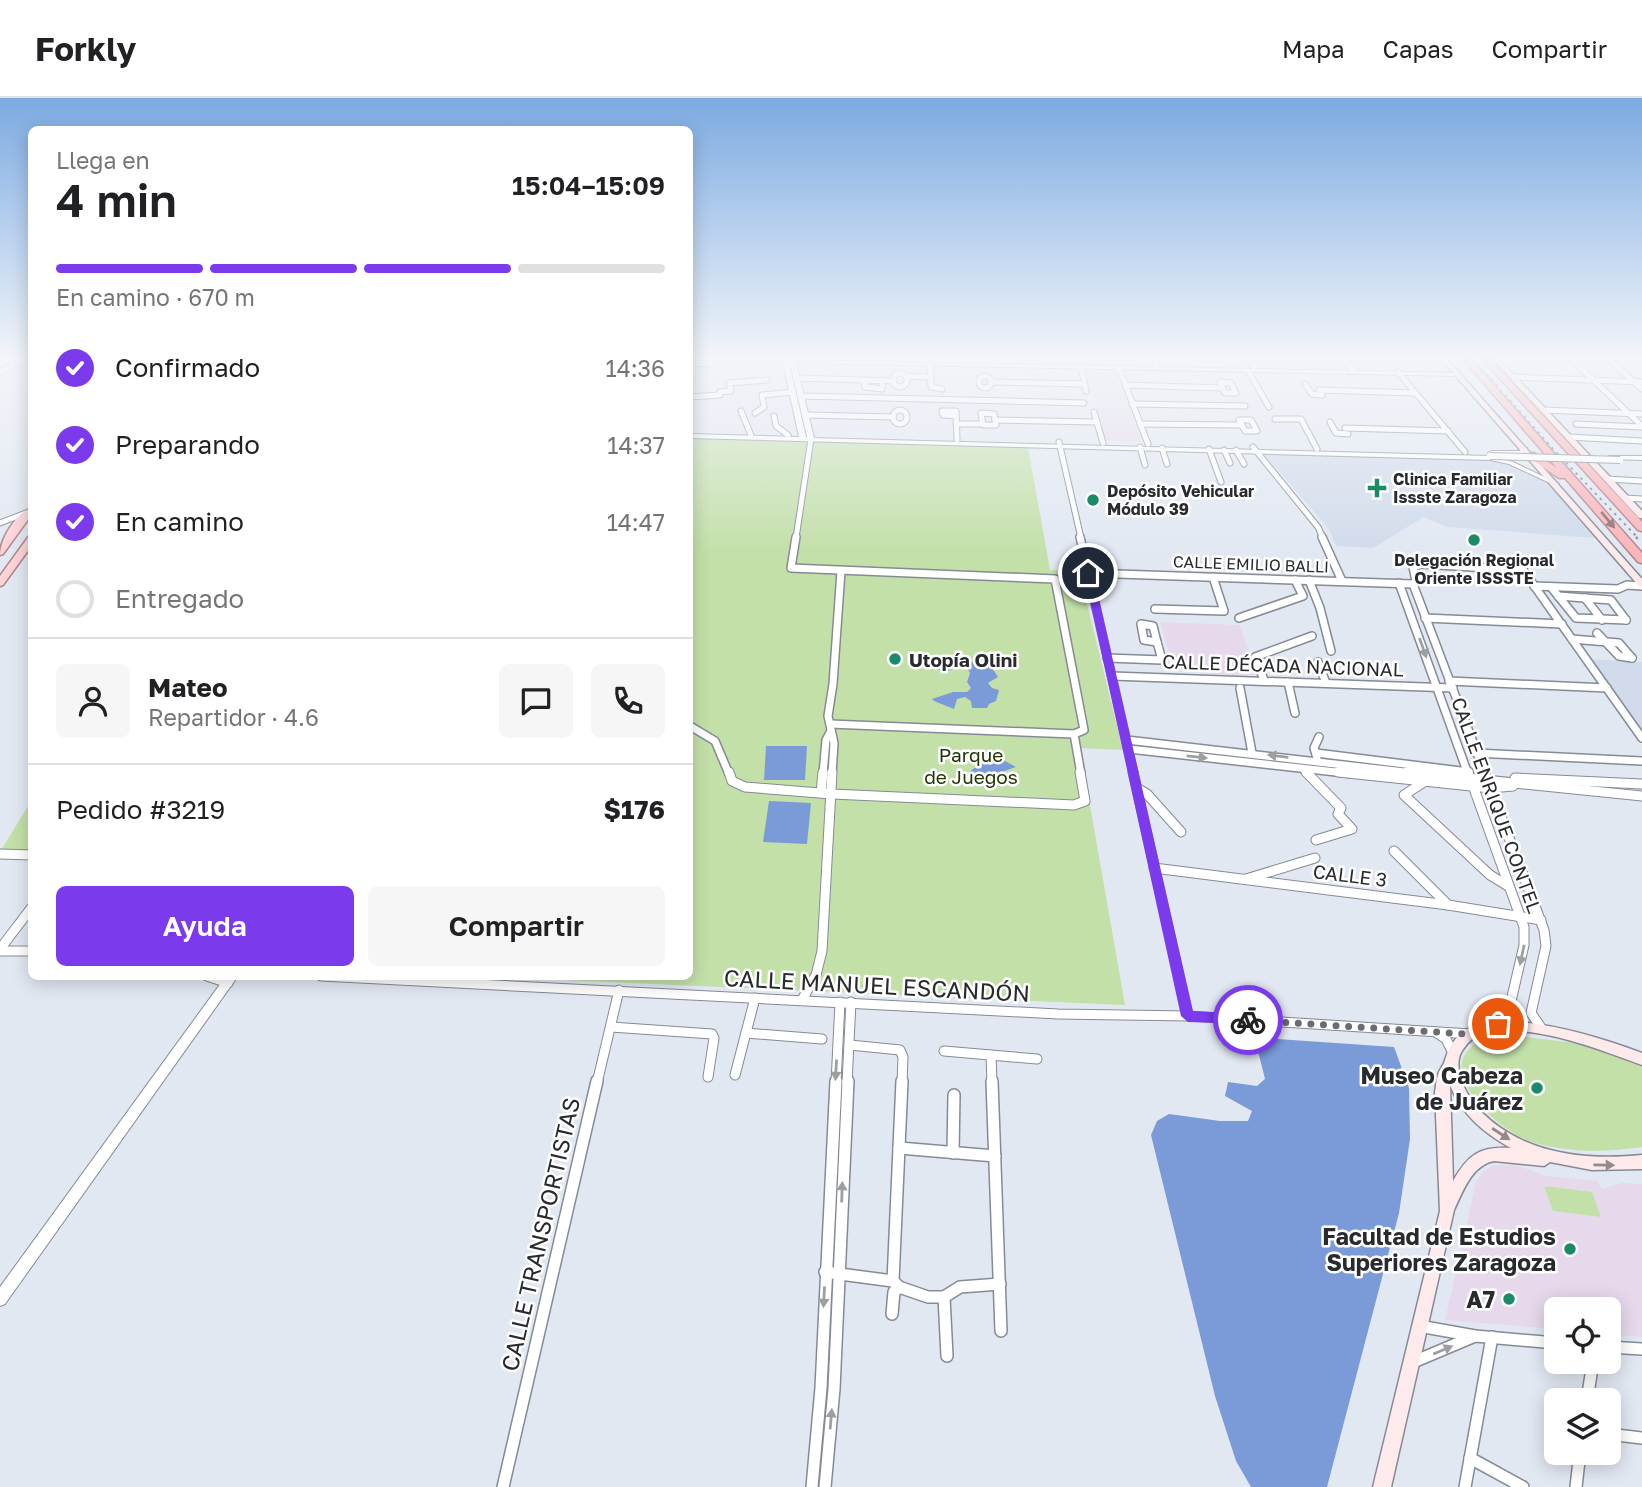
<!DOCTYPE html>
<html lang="es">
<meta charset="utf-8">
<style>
:root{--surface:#fff;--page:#f6f6f6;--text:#202124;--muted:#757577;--line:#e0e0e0;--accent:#7c3aed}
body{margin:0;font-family:"Golos Text",sans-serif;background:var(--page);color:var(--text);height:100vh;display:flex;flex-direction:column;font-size:26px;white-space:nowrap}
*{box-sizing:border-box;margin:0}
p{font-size:23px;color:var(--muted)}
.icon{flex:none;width:38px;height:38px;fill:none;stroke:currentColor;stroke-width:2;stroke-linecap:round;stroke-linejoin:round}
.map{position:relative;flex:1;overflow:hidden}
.drawer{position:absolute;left:28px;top:28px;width:665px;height:854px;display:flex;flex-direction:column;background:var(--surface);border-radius:10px;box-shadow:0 4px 18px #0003}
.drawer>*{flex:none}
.tools{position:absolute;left:1544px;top:1199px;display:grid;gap:14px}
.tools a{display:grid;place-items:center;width:77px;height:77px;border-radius:10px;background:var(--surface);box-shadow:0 4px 18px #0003;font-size:35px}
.pin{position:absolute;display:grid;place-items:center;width:60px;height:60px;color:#fff;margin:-30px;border:4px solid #fff;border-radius:50%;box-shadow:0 2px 7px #0007}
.courier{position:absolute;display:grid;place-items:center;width:70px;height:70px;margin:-35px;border:5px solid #7c3aed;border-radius:50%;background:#fff;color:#222;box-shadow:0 2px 9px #0007}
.overview em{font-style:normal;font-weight:600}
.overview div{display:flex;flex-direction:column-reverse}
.overview{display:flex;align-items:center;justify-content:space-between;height:119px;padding:0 28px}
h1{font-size:46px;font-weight:600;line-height:52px}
.bar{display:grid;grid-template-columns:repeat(4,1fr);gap:10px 7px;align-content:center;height:84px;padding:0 28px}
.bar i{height:9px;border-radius:5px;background:var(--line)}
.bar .active{background:var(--accent)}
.bar p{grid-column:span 4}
.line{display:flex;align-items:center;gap:18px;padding:0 28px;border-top:2px solid var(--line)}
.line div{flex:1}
.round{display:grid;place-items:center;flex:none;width:74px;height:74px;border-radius:10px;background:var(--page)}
ol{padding:0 28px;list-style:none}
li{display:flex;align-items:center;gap:21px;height:77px}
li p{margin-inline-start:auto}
li .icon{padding:7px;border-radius:50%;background:var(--accent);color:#fff;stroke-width:4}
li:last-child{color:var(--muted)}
li i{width:38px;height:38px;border:4px solid var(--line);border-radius:50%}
.cta{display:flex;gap:14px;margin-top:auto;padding:14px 28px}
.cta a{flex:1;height:80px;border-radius:10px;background:var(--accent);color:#fff;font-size:28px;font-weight:600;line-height:80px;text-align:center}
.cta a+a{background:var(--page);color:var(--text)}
header{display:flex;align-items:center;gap:42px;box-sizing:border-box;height:98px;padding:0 35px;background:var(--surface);border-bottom:2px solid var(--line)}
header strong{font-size:33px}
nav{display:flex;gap:38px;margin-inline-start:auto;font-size:24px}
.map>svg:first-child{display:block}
.built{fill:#d1dbeb}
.education{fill:#e6d9ec}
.green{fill:#c3e0a9}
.water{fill:#7a9ad8}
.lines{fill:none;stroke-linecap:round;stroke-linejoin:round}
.minor-far3-casing{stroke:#858b94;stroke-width:7}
.minor-far2-casing{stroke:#858b94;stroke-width:10}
.minor-far1-casing{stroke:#858b94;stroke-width:11}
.minor-casing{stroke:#858b94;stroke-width:14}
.tertiary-casing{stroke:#858b94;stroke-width:2}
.secondary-casing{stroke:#858b94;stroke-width:3}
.primary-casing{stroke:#b1858a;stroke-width:3}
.motorway-casing{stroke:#b1858a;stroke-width:3}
.minor-far3{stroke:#fff;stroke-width:5}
.minor-far2{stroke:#fff;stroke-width:7}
.minor-far1{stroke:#fff;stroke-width:9}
.minor{stroke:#fff;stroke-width:11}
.tertiary{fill:#fff;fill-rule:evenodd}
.secondary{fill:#fee9eb;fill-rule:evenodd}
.primary{fill:#fdd3d6;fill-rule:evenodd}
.motorway{fill:#fbb6bb;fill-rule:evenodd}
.rail-far1{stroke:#898d94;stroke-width:2;stroke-dasharray:2.5 4.5;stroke-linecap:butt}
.rail{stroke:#898d94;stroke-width:2.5;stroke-dasharray:2.5 6;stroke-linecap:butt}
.tertiary-bridge-casing{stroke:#858b94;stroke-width:8;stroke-linecap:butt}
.tertiary-bridge{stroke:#fff;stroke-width:6}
.oneway{fill:#927074}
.oneway2{fill:#9e9fa1}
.oneway3{fill:#938a8c}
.route{fill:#7c3aed}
.done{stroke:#696c73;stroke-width:7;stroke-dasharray:0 12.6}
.poi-dot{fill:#1b8a68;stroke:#fff;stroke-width:2.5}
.labels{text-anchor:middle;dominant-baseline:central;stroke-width:5;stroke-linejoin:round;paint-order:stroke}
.far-poi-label{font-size:16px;font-weight:bold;fill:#282a2e;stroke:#fff;text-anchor:start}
.far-street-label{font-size:16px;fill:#282a2e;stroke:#fff}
.poi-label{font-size:19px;font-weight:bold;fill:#282a2e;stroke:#fff;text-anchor:start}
.street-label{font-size:19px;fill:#282a2e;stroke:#fff}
.park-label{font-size:19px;fill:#203503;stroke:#fff}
.near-street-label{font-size:23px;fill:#282a2e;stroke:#fff}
.near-poi-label{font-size:23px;font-weight:bold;fill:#282a2e;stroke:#fff;text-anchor:end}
</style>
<header>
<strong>Forkly</strong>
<nav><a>Mapa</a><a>Capas</a><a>Compartir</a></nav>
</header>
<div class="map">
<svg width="1642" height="1389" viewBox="0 0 1642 1389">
<rect width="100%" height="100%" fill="#e2e8f2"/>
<g class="built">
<path d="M1261,353l241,9 51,26 42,52 -148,-11 -23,-10 -51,31 -37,-2 -7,-17z"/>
<path d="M1589,561l53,3v66h-5z"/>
</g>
<g class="education">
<path d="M1085,270l29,1 12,33h-30z"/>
<path d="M1093,310h36l13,34 -38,-1z"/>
<path d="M1160,524l79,3 19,50 -47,-1 -2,-7 -36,-1z"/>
<path d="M1495,1067h20l32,11 51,5 4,8 20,-6 20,1v153l-34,-3v-25h-52v20l-111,-9 31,-138 6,-10z"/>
</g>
<g class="green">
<path d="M690,340l338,9 22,123 29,1 44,179 -43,-2 45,257 -629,-28 194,-1z"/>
<path d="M31,703v51h-31z"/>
<path d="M1509,937l67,8 66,22v82c-37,6 -83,6 -118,-8 -24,-10 -83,-61 -55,-90 11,-11 26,-12 40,-14z"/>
<path d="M1544,1088l48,6 9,25 -48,-6z"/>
</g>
<g class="water">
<path d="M947,560l43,7 8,12 -10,6 4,5 7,2 -3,11 -7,3 -2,4h-15l-1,-7 -6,-4 -8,2 -3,10 -20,-8 -2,-2 21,-7h14l4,-4 -4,-6 3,-9 -3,-5 -11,-1 -10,5 -16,-5z"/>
<path d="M766,648h41l-2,34h-41z"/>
<path d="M985,652l31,17 -23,8 -12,10 -17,-9 13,-10z"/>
<path d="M769,703l42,2 -4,41 -44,-2z"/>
<path d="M1263,940l131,9 15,41 1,51 -11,74 -72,274h-76l-15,-26 -21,-65 -64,-261 6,-14 12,-7 51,7h28l4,-10 -27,-15 3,-14 29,4 8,-7 -9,-36z"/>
</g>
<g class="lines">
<g class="minor-far3-casing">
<g id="minor-far3">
<path d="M993,260l1,4"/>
<path d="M1153,260l3,8"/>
<path d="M1250,260l5,10"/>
<path d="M1345,260l8,12"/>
<path d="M1353,260l91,1"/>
<path d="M1570,260l72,68"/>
<path d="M1607,260l35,31"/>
<path d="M690,266l24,-1"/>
<path d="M930,266l1,23 11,2"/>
<path d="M1081,269l5,24"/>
<path d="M1119,270l29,76"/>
<path d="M1248,273l21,36"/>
<path d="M0,274l26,-14"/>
<path d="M1398,274l67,80"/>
<circle cx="900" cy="282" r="7"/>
<circle cx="985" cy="284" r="6"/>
<path d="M906,278l25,1"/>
<path d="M1514,279l128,5"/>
<path d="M797,280l97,3"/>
<path d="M865,282v7l17,2 1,-9"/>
<path d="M991,284l93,2"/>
<path d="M1220,284l11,1 5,10h-11z"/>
<path d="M1305,286l7,10 10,1"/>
<path d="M1125,287l97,3"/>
<path d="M1319,292l96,3"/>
<path d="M801,298l283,7"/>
<path d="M690,299l30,-2v-3l11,-1 -2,-8 38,-3"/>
<path d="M1132,306l113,2"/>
<circle cx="900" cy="319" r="7"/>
<path d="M1543,312l99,4"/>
<path d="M741,313l10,24"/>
<path d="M1094,314l9,31"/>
<path d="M755,315l9,-6 -2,-12 31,-3"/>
<path d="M981,315l13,1 2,11h-13z"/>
<path d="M805,317l88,2"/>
<path d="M774,318l2,10 12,9"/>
<path d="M956,318l-13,-1 -1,-4h14l1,29"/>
<path d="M1275,321h26l16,30"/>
<path d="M995,322l102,2"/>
<path d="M1239,322h12l6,11h-12z"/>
<path d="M1330,324l6,11 12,1"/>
<path d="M956,326h27"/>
<path d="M1140,326l102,1"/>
<path d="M1576,326l66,3"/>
<path d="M1345,330l103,3"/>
<path d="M1569,339l73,4"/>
<path d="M1059,344l22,96"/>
<path d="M1140,349l5,18"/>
<path d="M1253,349l65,80 5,11"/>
<path d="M1162,350l5,16"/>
<path d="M1209,351l12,33"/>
<path d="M1224,352l6,13"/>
<path d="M1236,352l8,14"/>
<path d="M1607,381l35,2"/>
<path d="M1625,400l17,1"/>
<path d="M0,425l26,-10"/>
<path d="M796,440l15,-99"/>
</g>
</g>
<g class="minor-far2-casing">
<g id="minor-far2">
<path d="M796,439l-5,31 264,11 29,151 -10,4 -244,-10"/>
<path d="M1080,439l54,237"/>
<path d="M1322,439l20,44"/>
<path d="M1088,475l325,11"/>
<path d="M1309,482l11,28 11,43"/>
<path d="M1399,485l69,191"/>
<path d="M1413,486l72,190"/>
<path d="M1413,486l3,-3 -3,-14 8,-3 102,6 119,168"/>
<path d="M1534,488l84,3 9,-4 15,1"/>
<path d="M1551,489l25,31 50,2"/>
<path d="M1558,498l53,4 15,20"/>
<path d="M1585,500l17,22"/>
<path d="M1155,511l69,2 -11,-34"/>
<path d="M1239,520l64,-22 -8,-16"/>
<path d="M1425,520l137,6"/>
<path d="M1141,526l12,2 4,16 -13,-2z"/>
<path d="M1597,535l22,23 13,2"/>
<path d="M1572,541l47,4 13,15"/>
<path d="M1107,560l55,2 -5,-18"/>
<path d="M1318,564l8,21"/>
<path d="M1112,578l341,12"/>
<path d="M1264,582l-9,-23 57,-21"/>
<path d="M1449,583l158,7"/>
<path d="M1288,584l7,31"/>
<path d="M1240,590l12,65"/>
<path d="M690,628l25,15 14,33"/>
<path d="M1074,636l7,40"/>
<path d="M1127,642l295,34"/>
<path d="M1129,651l225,25"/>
<path d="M1316,655l153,19"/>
<path d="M1476,655l166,8"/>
<path d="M1317,660l-3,-10 5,-11"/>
<path d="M1304,672l4,4"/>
<path d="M823,676l3,-34 5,-9"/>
<path d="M832,676l2,-31 -6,-27 5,-32 8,-113"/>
</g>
</g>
<g class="minor-far1-casing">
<g id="minor-far1">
<path d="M729,674l3,9 13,6 87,7 242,11 11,-4 -5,-29"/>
<path d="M1133,674l55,244"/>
<path d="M1306,674l35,36 -3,6 14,15 -36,11"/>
<path d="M1338,674l152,16 23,-2"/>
<path d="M1407,674l235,24"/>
<path d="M1468,674l56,155v18l-16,69 -14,12"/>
<path d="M1484,674l60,158 2,16 -15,67 11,16"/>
<path d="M1515,680l127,6"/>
<path d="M1424,684l-20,13 86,80 18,11"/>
<path d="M1137,690l10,6 34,38"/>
<path d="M821,695l2,-21"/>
<path d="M1394,753l54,54"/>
<path d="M0,756l32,1"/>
<path d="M1154,770l294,37 93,15"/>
<path d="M1246,781l69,-21"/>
<path d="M0,851l32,-42"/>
<path d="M0,853h32"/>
<path d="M207,878l21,7"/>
<path d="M321,878l737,38 130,2 283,18"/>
<path d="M802,902l14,-25 6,-24 10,-179"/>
<path d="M611,929l101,7 2,4 -6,39"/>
<path d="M746,935l76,6"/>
<path d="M1437,935l9,6 7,14"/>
<path d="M850,947l50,5 3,7 -1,26"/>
<path d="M944,953l93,8"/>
<path d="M991,957l1,28"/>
<path d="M735,977l20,-77"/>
<path d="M597,985l22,-93"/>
<path d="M836,985l4,-81"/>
<path d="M847,985l4,-81"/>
</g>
</g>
<g class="minor-casing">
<g id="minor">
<path d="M992,983l9,250"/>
<path d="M899,1050l96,8"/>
<path d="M953,1055l1,-58"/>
<path d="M825,1174l68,9"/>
<path d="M899,1189l29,10h16"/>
<path d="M892,1216l2,-22 5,-5 -6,-6 9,-200"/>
<path d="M1419,1228l56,10 81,7"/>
<path d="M1608,1249l34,2"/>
<path d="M947,1258l-3,-59 16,-10 40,-3"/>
<path d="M1411,1265l64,-27"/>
<path d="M1587,1302l6,-38"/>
<path d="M1608,1336l34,4"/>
<path d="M1470,1360l53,29"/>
<path d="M503,1389l94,-406"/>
<path d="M812,1389l9,-99 15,-307"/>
<path d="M825,1389l9,-98 14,-308"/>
<path d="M1465,1389l27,-150"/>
<path d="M1576,1389l4,-35"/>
</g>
</g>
<g class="tertiary-casing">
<g id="tertiary">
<path d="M782,260h6v1l1,-1h6v2l662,13 3,2 -1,1 -663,-13 18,75 676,18 23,6 46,22 -5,1 -45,-21 -19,-4 -800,-22v-4l109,3zM789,265h1l17,74h-1z"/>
<path d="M1522,349l5,1 -3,6 -2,1h-31l-3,-2 3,-2h29z"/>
<path d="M1609,358h33v4l-31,-1 -3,-2z"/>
<path d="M226,878h12l-233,328 -5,2v-19z"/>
</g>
</g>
<g class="secondary-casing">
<g id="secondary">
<path d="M1440,260h6l196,221v8l-3,-1z"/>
<path d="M1492,260h6l144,153v7h-3z"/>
<path d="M1511,923c46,4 88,16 131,32v12c-44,-16 -108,-42 -155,-32 -12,2 -19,8 -25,18 -4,6 -4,13 -3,20 6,32 35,56 63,69 37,17 80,19 120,15v14l-50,1 -42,-8 -6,4 -50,-5c-22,4 -31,30 -40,49l-63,277h-18l67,-276 -5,-119c1,-5 1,-12 3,-17 1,-5 6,-10 7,-15 11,-35 33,-37 66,-39zM1450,987c12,30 34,48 61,63 -32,-2 -43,7 -58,33z"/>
</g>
</g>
<g class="primary-casing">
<g id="primary">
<path d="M32,410v6l-29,40 -3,1c0,-16 16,-42 32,-47z"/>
<path d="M32,437v10l-29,40 -3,1v-10l29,-40z"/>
</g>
</g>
<g class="motorway-casing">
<g id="motorway">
<path d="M1462,260h8l172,195v10l-4,-1 -73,-84h-6l-31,-21v-4h6l23,15z"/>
<path d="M1481,260h8l153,164v9l-4,-1z"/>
</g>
</g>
<use href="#minor-far3" class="minor-far3"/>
<use href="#minor-far2" class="minor-far2"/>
<use href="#minor-far1" class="minor-far1"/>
<use href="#minor" class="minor"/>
<use href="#tertiary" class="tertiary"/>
<use href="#secondary" class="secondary"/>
<use href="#primary" class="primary"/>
<use href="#motorway" class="motorway"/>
<path class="rail-far1" d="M1473,260l80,91 85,89"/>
<path class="rail" d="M1636,439l6,6"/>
<g class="tertiary-bridge-casing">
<path id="tertiary-bridge" d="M1490,358l130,4"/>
</g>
<use href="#tertiary-bridge" class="tertiary-bridge"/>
</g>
<defs><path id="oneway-solid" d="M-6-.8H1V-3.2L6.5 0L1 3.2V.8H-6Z" transform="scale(1.75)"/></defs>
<use class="oneway" href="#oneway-solid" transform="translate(1608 422) rotate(50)"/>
<g class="oneway2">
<use href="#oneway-solid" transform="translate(1423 550) rotate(70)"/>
<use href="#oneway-solid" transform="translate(1278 658) rotate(-173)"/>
<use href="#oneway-solid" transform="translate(1197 659) rotate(6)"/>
<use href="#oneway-solid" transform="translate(1522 857) rotate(102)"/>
<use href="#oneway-solid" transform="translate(836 972) rotate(93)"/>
<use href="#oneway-solid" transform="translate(842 1094) rotate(-88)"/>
<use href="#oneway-solid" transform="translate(824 1199) rotate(93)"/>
<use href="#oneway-solid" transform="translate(1443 1252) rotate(-23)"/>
<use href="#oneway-solid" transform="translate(831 1321) rotate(-85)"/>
</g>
<g class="oneway3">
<use href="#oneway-solid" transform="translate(1501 1036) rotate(33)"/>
<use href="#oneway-solid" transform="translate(1604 1067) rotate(1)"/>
</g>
<linearGradient id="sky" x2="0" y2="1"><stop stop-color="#7caae2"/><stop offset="0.57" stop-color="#f2f5f9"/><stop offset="1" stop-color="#f2f5f9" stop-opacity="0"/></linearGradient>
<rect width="1642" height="454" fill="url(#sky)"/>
<path class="route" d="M1088,472l5,3 100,438 55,3 7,6 -2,4 -65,-2 -7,-6 -97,-443z"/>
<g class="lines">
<path class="done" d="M1248,922l218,14 32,-10"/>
</g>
<g class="poi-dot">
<path d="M1373.5 379.5h7v7h7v7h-7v7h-7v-7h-7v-7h7z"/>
<circle cx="1093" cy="402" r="7"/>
<circle cx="1474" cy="442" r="7"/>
<circle cx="895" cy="561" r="7"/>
<circle cx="1537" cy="990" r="7"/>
<circle cx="1570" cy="1151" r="7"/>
<circle cx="1509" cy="1201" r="7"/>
</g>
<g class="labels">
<g class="far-poi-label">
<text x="1393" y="381">Clinica Familiar<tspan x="1393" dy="18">Issste Zaragoza</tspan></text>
<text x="1107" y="393">Depósito Vehicular<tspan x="1107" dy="18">Módulo 39</tspan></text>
<text x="1474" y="462" text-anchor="middle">Delegación Regional<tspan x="1474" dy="18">Oriente ISSSTE</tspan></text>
</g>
<g class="far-street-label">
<text transform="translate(1251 466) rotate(2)">CALLE EMILIO BALLI</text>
</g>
<g class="poi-label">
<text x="909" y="561">Utopía Olini</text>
</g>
<g class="street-label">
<text transform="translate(1283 567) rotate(2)">CALLE DÉCADA NACIONAL</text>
<text transform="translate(1497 707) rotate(70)">CALLE ENRIQUE CONTEL</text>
<text transform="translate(1350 777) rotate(7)">CALLE 3</text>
</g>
<g class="park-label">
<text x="971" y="656">Parque<tspan x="971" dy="22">de Juegos</tspan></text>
</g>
<g class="near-street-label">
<text transform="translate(877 887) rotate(3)">CALLE MANUEL ESCANDÓN</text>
<text transform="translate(540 1136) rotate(-77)">CALLE TRANSPORTISTAS</text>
</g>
<g class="near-poi-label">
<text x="1523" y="977">Museo Cabeza<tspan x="1523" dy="26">de Juárez</tspan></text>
<text x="1556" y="1138">Facultad de Estudios<tspan x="1556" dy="26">Superiores Zaragoza</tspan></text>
<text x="1495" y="1201">A7</text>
</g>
</g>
</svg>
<div class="tools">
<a><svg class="icon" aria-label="locate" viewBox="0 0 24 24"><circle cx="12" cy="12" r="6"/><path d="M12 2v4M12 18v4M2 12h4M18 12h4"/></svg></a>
<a><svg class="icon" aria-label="layers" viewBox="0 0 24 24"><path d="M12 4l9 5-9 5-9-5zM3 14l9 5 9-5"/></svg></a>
</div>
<div class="pin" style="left:1498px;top:926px;background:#ea580c"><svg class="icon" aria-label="bag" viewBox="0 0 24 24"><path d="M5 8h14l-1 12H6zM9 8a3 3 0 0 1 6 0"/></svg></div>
<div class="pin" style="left:1088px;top:475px;background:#1f2937"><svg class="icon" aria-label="home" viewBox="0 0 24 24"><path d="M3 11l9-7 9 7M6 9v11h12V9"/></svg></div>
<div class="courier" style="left:1248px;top:922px"><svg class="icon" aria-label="bike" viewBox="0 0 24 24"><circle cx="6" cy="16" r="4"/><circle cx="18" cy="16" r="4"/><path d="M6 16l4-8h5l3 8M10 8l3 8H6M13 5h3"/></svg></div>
<section class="drawer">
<div class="overview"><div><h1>4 min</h1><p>Llega en</p></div><em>15:04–15:09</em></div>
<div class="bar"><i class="active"></i><i class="active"></i><i class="active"></i><i></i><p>En camino · 670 m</p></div>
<ol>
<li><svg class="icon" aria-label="check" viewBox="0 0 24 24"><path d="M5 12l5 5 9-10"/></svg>Confirmado<p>14:36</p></li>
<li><svg class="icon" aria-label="check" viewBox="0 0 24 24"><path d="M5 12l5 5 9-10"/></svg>Preparando<p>14:37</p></li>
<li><svg class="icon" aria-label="check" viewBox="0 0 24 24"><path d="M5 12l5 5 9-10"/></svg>En camino<p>14:47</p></li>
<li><i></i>Entregado</li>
</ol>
<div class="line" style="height:126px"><a class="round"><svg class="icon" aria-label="person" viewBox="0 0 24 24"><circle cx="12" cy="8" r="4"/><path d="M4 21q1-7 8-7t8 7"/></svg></a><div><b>Mateo</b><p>Repartidor · 4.6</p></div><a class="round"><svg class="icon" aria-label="chat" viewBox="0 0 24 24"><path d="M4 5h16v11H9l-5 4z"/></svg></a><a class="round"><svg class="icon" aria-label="phone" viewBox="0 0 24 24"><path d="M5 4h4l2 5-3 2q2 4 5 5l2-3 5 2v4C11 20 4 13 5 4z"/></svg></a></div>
<div class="line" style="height:91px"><div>Pedido #3219</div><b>$176</b></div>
<div class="cta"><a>Ayuda</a><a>Compartir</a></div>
</section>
</div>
